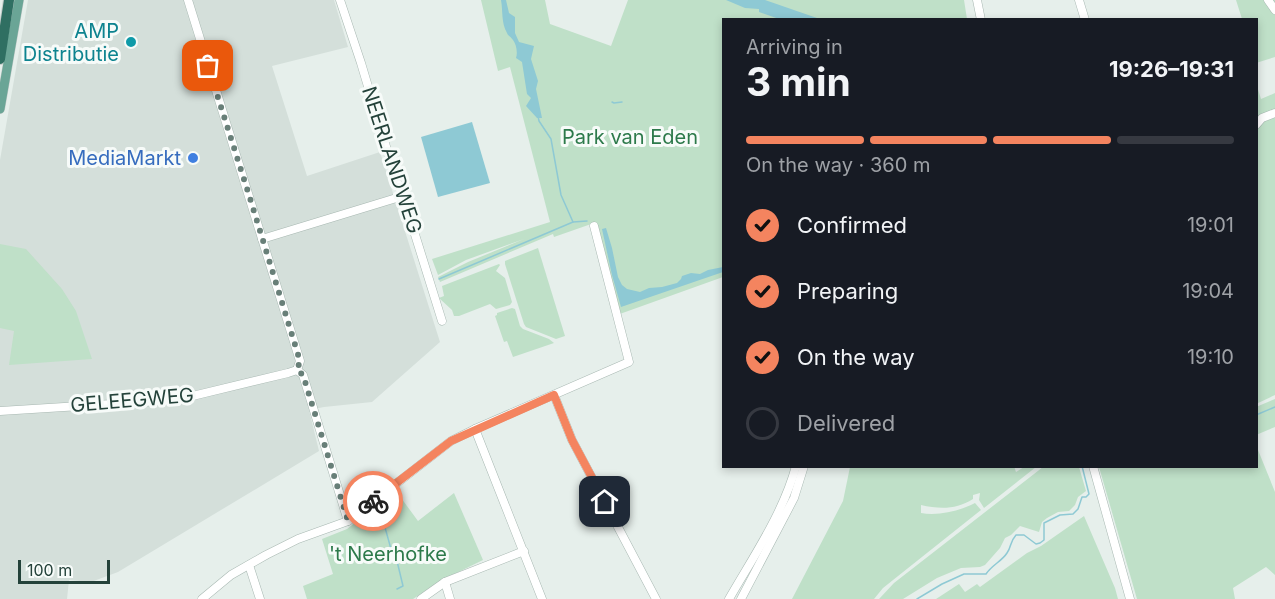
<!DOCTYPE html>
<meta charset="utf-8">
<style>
:root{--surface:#171b24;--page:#20242c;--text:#f1f3f6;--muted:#9ea1a6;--line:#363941;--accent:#f4845f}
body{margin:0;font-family:Inter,sans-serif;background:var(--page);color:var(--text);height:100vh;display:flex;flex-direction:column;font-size:22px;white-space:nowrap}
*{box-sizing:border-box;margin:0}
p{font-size:20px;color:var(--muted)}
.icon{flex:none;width:33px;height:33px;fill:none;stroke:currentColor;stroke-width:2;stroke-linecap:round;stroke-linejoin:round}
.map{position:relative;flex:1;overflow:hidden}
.drawer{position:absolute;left:722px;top:18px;width:536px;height:450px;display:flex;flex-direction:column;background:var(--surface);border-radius:0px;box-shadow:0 3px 9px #0003}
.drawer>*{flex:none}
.scale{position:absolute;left:18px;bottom:15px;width:92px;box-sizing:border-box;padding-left:6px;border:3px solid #24423a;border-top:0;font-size:16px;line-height:21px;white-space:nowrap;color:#24423a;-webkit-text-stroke:4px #f7fbf9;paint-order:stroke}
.pin{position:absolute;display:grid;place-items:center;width:51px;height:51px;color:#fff;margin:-26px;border-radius:12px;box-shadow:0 3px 9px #0006}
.courier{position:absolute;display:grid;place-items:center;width:60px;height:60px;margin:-30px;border:4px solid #f4845f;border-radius:50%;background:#fff;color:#222;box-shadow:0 2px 8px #0007}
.summary em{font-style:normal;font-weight:700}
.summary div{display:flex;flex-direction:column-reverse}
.summary{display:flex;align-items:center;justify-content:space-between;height:102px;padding:0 24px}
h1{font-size:39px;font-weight:700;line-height:45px}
.bar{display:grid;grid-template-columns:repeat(4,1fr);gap:9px 6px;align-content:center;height:72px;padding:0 24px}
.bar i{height:8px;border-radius:4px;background:var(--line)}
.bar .active{background:var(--accent)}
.bar p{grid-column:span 4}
ol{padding:0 24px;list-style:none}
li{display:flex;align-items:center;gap:18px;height:66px}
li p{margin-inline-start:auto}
li .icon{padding:6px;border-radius:50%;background:var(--accent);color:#111;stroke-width:4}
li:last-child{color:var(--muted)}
li i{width:33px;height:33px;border:3px solid var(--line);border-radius:50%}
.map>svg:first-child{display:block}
.built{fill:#d4dfda}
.green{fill:#bfe0c8}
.water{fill:#8ec9d4}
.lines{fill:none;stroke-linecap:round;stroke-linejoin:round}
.stream{stroke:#8ec9d4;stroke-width:1.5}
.minor-casing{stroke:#a8b8b2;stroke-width:9}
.major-casing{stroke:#c2cac8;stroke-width:10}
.highway-casing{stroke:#c2cac8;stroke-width:12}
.minor{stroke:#fff;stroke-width:8}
.major{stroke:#6aa596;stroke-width:9}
.highway{stroke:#2f6f62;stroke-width:10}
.done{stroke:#687f78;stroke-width:6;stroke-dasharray:0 10.8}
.route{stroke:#f4845f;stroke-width:8}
.culture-dot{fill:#0f9aa8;stroke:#f7fbf9;stroke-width:2}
.shop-dot{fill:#3f7fe0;stroke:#f7fbf9;stroke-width:2}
.labels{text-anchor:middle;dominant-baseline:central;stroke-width:6;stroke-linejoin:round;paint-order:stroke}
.culture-label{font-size:20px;fill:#0d838f;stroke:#f7fbf9;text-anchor:end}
.park-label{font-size:20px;fill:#2d7a4b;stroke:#f7fbf9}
.shop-label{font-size:20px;fill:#366cbe;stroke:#f7fbf9;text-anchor:end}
.street-label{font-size:20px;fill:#24423a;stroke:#f7fbf9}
</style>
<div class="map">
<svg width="1275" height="599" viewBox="0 0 1275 599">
<rect width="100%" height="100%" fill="#e6efeb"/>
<path class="built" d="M28,0h306l14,47 -76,19 35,110 73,-24 60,190 -68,60 -48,5 -15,3 10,41 -201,121 -27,10 -22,-2 -2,19h-67v-439z"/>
<g class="green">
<path d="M481,0h64l5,24 61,22 17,-46h336l3,19 -244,1v257l-106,38 -23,-92 -40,14 -1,-3 -113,48 -2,-5 30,-15 56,-23 -58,21 -28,15 -6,-16 118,-37 -40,-155 -12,4z"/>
<path d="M1236,0h39v57l-19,6v-43l-14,-1z"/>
<path d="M1256,83l5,16 14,-6v302l-19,9z"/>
<path d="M0,244l26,5 36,40 14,22 16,48 -83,6 5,-34 -14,-3z"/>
<path d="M538,248l27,88 -9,3 -30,-12 -2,-3 -19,-60v-3z"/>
<path d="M499,264l1,1 -4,6 9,7 7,24 -2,3 -14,4 -6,-5 -31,12h-5l-2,-6 -13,-12 5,-2 -2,-10z"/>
<path d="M512,308l3,1 5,17 3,3 26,10 5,4 -41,14 -6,-16 -3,1 -9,-26 2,-1v-2z"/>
<path d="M1275,399v28l-19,8v-28z"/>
<path d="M1256,445l19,47v83l-9,-8 -33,21 2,11h-98l-38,-132 157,-1z"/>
<path d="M1014,466l2,6 8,-5h12l-52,41 -5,-8 1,-7 -7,2v4c-17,11 -34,10 -52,6v8c17,3 39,-2 54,-10l6,7 -98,78 -9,11h-82l51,-98 7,-34z"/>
<path d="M1043,467h36l7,24 -8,6 -3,8 -6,6 -11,1 -11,6 -5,4 -3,10 -19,-6 -9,9 -6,3 -5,10 -15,17 -5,2 -19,1 -24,10 -34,21h-24l15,-16z"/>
<path d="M396,491l22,30 36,-28 29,67 -43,21 -27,18h-106l-4,-13 30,-12 -11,-35 25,-10z"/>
<path d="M1084,516l31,72 3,11h-182l23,-15 6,8 12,-8 3,3 47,-34 14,-7z"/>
</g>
<g class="water">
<path d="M501,0h5l3,13 6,4v16l4,9 15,4 -3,13 7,22 -2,8 6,29h-5l-11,-12 5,-8 -4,-4 -5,-32 -6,-4c2,-6 0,-14 -3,-18 -2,-3 -5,-4 -6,-7 -6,-10 -4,-23 -6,-33z"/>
<path d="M726,0h39l52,18 1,1h-39l-20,-7v-3l-14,-1z"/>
<path d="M472,122l18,61 -52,14 -17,-60z"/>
<path d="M606,228l6,20 6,29 4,8 5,4 13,3 9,-4 13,-1 15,-4 4,-4 1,-3 9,-3 9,1 8,-4 15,-3v5l-102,35 -9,-32 -10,-46z"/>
</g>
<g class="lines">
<g class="stream">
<path d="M612,102l2,1 8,-1"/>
<path d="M538,116l1,5 12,18 10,56 12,27"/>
<path d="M574,131l2,5"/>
<path d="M439,279l134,-57 14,-1"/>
<path d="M1256,415l19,-8"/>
<path d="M379,506l12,43 6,12 6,25 -6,3"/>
<path d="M406,557l2,-2 5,7"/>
<path d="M917,599l25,-15 22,-10h22c6,-9 16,-13 21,-21 5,-7 2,-10 9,-18h8l12,9 4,-1 4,-3v-17l16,-8 13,-1 5,-5 4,-12h4l3,-3 -7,-28"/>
</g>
<g class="minor-casing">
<g id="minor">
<path d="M188,0l112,361 -3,9"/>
<path d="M340,0l21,63 35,117 7,16 39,125"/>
<path d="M977,0l4,20"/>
<path d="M1079,0l6,20"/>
<path d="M1268,0l7,10"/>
<path d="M1256,125l6,-7 13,-5"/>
<path d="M262,239l141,-43"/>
<path d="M297,370l6,5 45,146"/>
<path d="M554,395l18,45 84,159"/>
<path d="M0,411l176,-11 112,-27 9,-3"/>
<path d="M475,429l67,170"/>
<path d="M1093,466l37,133"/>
<path d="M249,565l11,34"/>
<path d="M445,582l5,17"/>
<path d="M202,599l29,-24 35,-20 32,-16 50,-18 103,-80 24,-12 154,-67 -35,-136"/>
<path d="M421,599l24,-17 79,-31"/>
<path d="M729,599c24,-42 54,-85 67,-133"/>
<path d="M741,599l53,-101 10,-32"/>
</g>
</g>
<g class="major-casing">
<path id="major" d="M0,109l19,-109"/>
</g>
<g class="highway-casing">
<path id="highway" d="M0,59l9,-59"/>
</g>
<use href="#minor" class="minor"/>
<use href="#major" class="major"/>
<use href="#highway" class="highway"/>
</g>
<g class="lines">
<path class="done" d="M208,66l41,129 51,166 -3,9 6,5 45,146 25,-20"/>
<path class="route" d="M373,501l78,-60 103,-46 18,45 33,62"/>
</g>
<circle class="culture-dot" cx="131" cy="42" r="6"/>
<circle class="shop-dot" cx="193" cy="158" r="6"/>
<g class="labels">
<g class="culture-label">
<text x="119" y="31">AMP<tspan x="119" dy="23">Distributie</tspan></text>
</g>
<g class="park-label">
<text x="630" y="137">Park van Eden</text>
<text x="388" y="554">'t Neerhofke</text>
</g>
<g class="shop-label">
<text x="181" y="158">MediaMarkt</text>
</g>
<g class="street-label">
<text transform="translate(392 160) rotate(72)">NEERLANDWEG</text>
<text transform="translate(132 400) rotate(-5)">GELEEGWEG</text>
</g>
</g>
</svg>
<div class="scale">100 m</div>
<div class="pin" style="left:208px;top:66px;background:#ea580c"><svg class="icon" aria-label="bag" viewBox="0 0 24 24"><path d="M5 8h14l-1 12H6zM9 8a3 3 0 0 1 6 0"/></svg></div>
<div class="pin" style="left:605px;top:502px;background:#1f2937"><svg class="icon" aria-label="home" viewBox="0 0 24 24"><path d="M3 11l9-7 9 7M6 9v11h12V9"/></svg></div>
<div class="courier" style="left:373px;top:501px"><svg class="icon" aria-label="bike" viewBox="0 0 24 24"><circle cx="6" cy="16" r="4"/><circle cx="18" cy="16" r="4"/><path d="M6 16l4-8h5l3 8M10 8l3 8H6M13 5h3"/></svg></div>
<section class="drawer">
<div class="summary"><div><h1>3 min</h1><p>Arriving in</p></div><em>19:26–19:31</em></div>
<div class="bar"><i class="active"></i><i class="active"></i><i class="active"></i><i></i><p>On the way · 360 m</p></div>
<ol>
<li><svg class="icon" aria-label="check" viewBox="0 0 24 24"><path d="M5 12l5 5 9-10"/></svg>Confirmed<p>19:01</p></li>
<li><svg class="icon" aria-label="check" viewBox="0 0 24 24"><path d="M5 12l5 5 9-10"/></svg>Preparing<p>19:04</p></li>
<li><svg class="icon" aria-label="check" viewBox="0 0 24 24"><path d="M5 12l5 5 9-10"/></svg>On the way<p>19:10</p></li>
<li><i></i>Delivered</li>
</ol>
</section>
</div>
